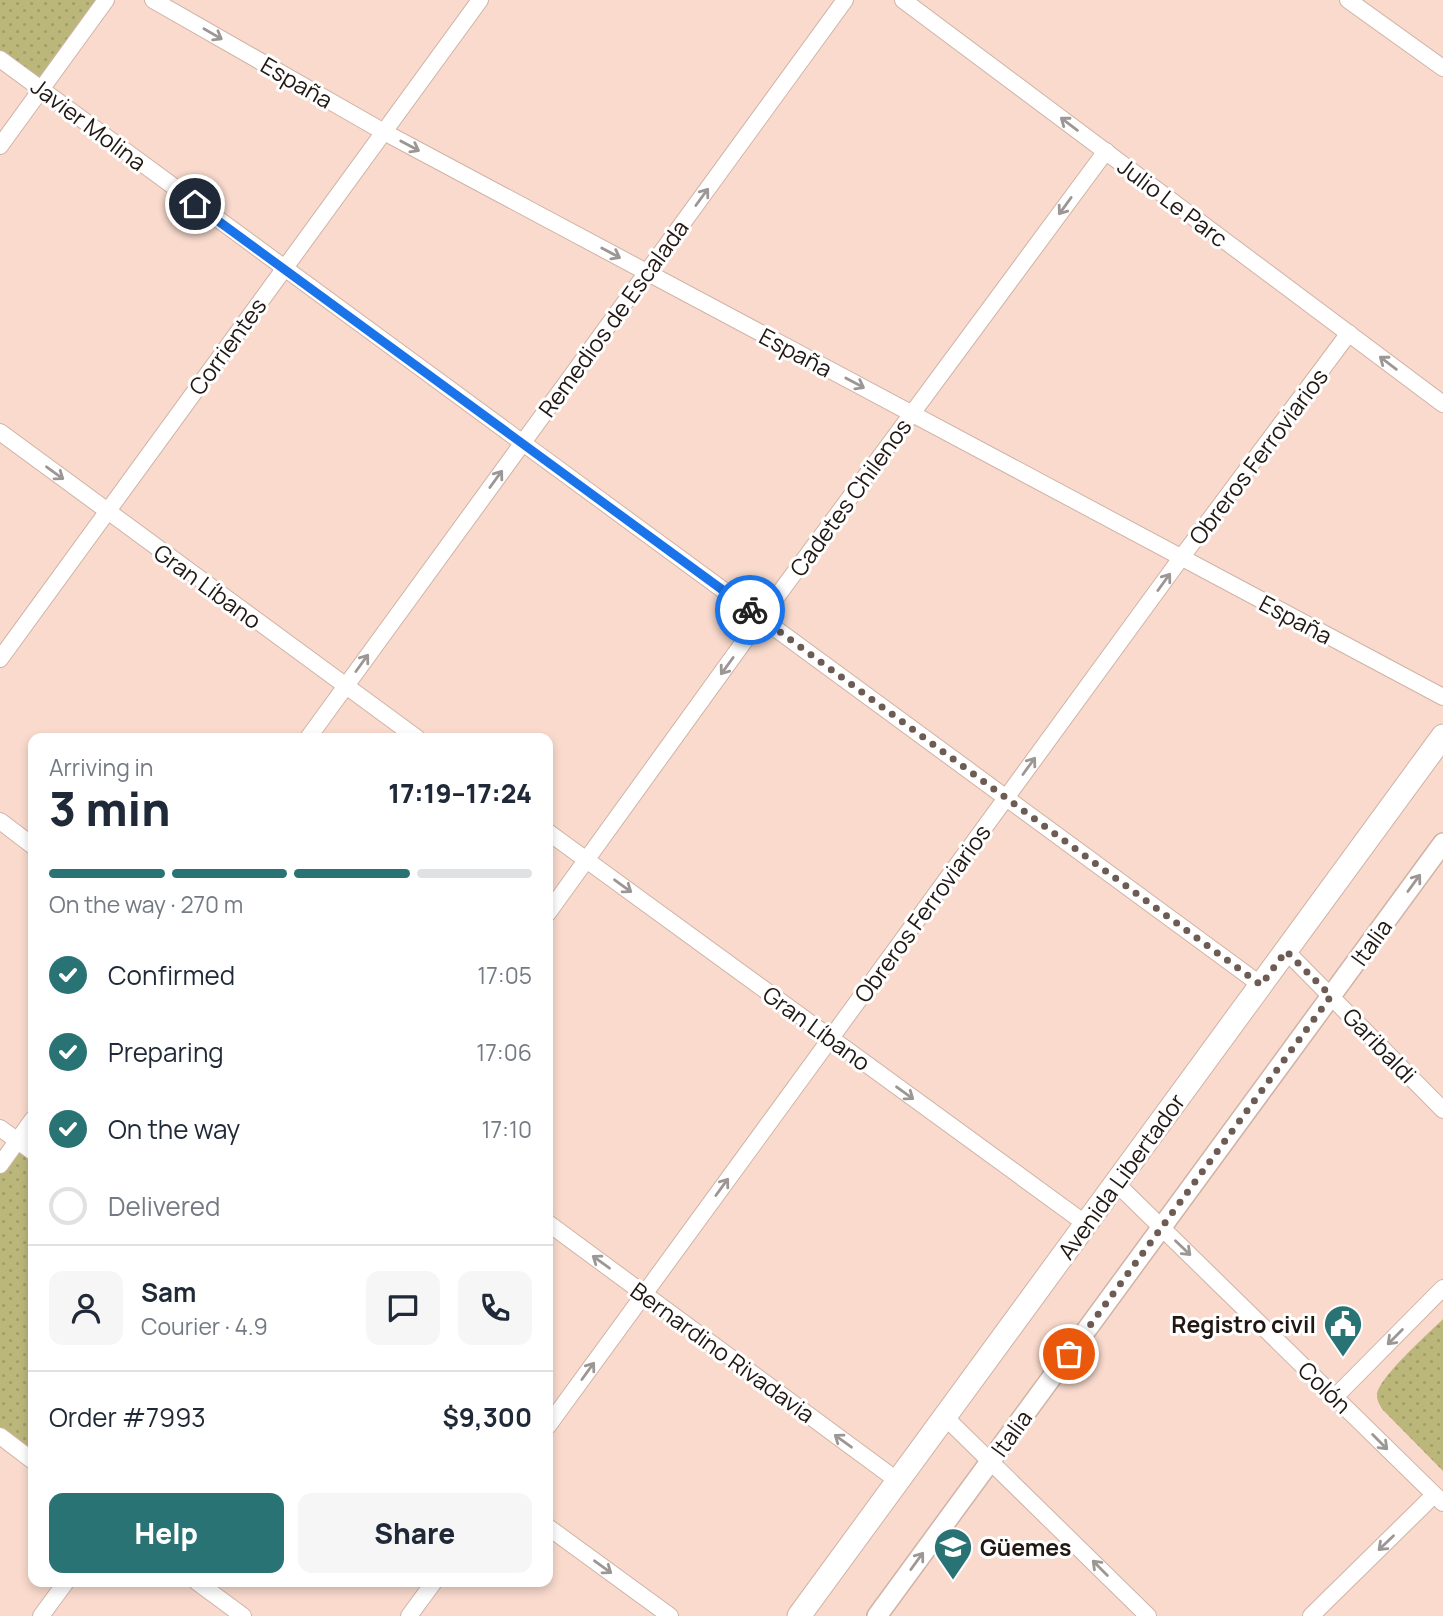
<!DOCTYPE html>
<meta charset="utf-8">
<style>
:root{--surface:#fff;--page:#f6f6f7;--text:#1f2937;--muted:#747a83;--line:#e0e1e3;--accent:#297375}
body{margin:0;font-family:Manrope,sans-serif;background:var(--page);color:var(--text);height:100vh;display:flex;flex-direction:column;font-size:26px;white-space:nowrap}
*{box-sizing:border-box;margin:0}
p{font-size:23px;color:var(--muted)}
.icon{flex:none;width:38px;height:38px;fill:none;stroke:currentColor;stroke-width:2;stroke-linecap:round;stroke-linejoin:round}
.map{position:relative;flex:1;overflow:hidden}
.panel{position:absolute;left:28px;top:733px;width:525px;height:854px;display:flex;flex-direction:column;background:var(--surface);border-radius:14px;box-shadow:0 4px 10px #0003}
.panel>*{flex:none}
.pin{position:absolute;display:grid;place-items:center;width:60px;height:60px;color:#fff;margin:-30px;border:4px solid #fff;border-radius:50%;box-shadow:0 2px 7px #0007}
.courier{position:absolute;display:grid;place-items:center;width:70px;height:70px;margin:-35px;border:5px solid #1a73e8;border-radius:50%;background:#fff;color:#222;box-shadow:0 2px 9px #0007}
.summary em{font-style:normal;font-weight:800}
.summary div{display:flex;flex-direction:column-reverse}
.summary{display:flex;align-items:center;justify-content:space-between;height:119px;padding:0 21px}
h1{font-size:46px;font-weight:800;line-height:52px}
.bar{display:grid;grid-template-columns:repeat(4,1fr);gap:10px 7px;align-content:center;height:84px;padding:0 21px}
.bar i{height:9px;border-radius:5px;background:var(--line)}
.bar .on{background:var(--accent)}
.bar p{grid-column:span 4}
.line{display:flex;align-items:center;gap:18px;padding:0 21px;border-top:2px solid var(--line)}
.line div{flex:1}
.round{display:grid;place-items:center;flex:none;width:74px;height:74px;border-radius:14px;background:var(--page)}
ol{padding:0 21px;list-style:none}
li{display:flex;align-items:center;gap:21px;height:77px}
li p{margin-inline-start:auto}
li .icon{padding:7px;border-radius:50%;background:var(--accent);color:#fff;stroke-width:4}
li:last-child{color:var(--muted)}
li i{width:38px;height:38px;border:4px solid var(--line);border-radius:50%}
.cta{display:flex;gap:14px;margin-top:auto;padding:14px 21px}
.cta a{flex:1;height:80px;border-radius:14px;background:var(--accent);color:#fff;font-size:28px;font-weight:800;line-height:80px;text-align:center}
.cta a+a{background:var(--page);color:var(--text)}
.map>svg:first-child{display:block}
.park{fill:url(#park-dots)}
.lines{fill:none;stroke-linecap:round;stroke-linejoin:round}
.minor-casing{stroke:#d0b3a6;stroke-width:18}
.tertiary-casing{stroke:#d0b3a6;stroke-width:22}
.secondary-casing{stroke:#d0b3a6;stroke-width:25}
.minor{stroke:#fff;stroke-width:16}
.tertiary{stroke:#fff;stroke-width:19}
.secondary{stroke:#fff;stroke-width:23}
.oneway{stroke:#9c9795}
.done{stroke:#6d5c54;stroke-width:7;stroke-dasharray:0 12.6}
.route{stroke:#1a73e8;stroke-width:9}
.labels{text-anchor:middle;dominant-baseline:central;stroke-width:6;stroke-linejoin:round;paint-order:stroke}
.street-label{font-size:23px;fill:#221813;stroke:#fff}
.poi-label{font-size:23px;font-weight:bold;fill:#221813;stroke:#fff;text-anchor:end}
</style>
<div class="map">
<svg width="1443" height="1616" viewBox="0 0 1443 1616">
<defs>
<pattern id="park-dots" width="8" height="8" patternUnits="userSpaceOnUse" patternTransform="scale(1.75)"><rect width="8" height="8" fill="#bbb77b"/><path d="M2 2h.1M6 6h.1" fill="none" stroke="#a09d69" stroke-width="1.8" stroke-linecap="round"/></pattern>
</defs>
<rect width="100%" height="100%" fill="#f9dacd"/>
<g class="park">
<path d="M0,0h106l-64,89 -42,-30z"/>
<path d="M17,1141l16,11v309l-33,-25v-271z"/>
<path d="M1443,1319v152l-60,-61c-3,-4 -6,-9 -6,-15 1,-17 52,-62 66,-76z"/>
</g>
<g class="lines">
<g class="minor-casing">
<g id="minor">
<path d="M153,0l231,132 1059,565"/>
<path d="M903,0l540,404"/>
<path d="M1348,0l95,68"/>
<path d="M0,59l1261,926"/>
<path d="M0,146l106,-146"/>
<path d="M0,432l417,306"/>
<path d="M0,659l480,-659"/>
<path d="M308,738l537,-738"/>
<path d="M0,821l33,25"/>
<path d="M548,832l538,392"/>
<path d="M548,913l213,-295 345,-467"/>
<path d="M1286,951l157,159"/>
<path d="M0,1128l33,24"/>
<path d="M0,1165l33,-46"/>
<path d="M1116,1183l327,320"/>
<path d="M548,1223l350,258"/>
<path d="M1335,1397l108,-109"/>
<path d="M945,1417l203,199"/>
<path d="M548,1426l633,-868 168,-225"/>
<path d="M0,1436l33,25"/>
<path d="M548,1527l122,89"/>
<path d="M197,1582l46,34"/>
<path d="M41,1616l25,-34"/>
<path d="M409,1616l25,-34"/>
<path d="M1311,1616l123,-121"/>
</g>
</g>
<g class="tertiary-casing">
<path id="tertiary" d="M877,1616l566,-773"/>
</g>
<g class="secondary-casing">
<path id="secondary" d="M799,1616l644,-880"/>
</g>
<use href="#minor" class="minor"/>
<use href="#tertiary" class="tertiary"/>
<use href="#secondary" class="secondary"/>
</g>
<defs><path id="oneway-shaft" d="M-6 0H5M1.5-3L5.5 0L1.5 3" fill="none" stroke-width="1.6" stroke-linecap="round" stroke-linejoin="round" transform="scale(1.75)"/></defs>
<g class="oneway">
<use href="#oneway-shaft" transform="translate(213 34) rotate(30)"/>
<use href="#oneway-shaft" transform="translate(1069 124) rotate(-143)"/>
<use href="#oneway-shaft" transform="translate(410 146) rotate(28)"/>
<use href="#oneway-shaft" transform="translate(702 197) rotate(-54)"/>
<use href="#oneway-shaft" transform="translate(1065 206) rotate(126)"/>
<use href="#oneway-shaft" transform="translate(611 253) rotate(28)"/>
<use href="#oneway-shaft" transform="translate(1388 363) rotate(-143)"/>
<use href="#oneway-shaft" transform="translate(855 383) rotate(28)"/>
<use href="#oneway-shaft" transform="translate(55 473) rotate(36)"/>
<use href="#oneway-shaft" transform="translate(496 479) rotate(-54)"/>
<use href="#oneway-shaft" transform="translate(1164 582) rotate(-54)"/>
<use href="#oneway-shaft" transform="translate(362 663) rotate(-54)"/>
<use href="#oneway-shaft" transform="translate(727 666) rotate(126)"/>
<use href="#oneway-shaft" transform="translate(1029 766) rotate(-54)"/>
<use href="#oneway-shaft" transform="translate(1414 883) rotate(-54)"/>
<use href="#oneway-shaft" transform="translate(623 886) rotate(36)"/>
<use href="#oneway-shaft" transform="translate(905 1093) rotate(36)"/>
<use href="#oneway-shaft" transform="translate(722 1187) rotate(-54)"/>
<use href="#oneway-shaft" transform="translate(1183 1248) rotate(44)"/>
<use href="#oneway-shaft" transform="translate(601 1262) rotate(-144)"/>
<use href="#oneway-shaft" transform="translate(1395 1337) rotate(135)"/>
<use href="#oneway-shaft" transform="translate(588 1371) rotate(-54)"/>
<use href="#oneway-shaft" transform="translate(843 1441) rotate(-144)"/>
<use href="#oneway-shaft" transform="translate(1380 1442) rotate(45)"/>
<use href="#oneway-shaft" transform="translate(1386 1543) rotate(136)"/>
<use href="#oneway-shaft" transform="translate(917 1561) rotate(-54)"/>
<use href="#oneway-shaft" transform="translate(603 1567) rotate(36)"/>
<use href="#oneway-shaft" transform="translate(1100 1568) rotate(-135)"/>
</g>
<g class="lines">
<path class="done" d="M750,610l511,375 25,-34 45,45 -262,358"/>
<path class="route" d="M195,204l555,406"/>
</g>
<defs>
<g id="civic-pin" transform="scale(2.0125)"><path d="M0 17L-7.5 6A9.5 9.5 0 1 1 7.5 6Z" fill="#297375" stroke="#fff"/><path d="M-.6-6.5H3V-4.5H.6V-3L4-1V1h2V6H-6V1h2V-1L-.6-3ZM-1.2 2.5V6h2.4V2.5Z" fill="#fff"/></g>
<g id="school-pin" transform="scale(2.0125)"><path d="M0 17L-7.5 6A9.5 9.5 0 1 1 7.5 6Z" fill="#297375" stroke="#fff"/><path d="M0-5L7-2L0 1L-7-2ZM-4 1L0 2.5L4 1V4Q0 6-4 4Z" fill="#fff"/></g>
</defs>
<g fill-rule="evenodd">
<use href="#civic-pin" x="1343" y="1324"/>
<use href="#school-pin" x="953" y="1547"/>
</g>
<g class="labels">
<g class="street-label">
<text transform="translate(297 82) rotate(30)">España</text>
<text transform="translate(89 124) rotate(37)">Javier Molina</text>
<text transform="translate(1173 202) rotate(37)">Julio Le Parc</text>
<text transform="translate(613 318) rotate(-54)">Remedios de Escalada</text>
<text transform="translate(227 346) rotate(-54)">Corrientes</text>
<text transform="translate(796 352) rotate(28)">España</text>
<text transform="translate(1258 456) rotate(-53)">Obreros Ferroviarios</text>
<text transform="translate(850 497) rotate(-54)">Cadetes Chilenos</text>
<text transform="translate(208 586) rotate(36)">Gran Líbano</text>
<text transform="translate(1296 619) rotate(28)">España</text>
<text transform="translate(922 913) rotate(-54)">Obreros Ferroviarios</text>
<text transform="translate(1371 942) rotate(-54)">Italia</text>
<text transform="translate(817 1028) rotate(36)">Gran Líbano</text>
<text transform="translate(1380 1045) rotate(46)">Garibaldi</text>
<text transform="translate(1121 1176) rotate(-54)">Avenida Libertador</text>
<text transform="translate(723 1352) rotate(36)">Bernardino Rivadavia</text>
<text transform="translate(1325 1387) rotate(44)">Colón</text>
<text transform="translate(1011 1433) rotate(-54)">Italia</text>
</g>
<g class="poi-label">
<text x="1316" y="1324">Registro civil</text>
<text x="980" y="1547" text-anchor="start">Güemes</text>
</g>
</g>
</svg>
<div class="pin" style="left:1069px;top:1354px;background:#ea580c"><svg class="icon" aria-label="bag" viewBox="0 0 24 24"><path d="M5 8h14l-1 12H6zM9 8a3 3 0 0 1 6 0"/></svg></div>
<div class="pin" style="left:195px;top:204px;background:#1f2937"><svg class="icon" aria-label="home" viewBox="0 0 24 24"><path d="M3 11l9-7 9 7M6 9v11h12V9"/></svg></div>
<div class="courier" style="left:750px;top:610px"><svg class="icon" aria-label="bike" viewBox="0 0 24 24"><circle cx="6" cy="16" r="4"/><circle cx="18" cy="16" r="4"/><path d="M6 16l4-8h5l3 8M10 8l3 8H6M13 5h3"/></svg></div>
<section class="panel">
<div class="summary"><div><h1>3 min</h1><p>Arriving in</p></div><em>17:19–17:24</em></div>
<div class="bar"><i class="on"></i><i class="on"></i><i class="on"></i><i></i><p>On the way · 270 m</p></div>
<ol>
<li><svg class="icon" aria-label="check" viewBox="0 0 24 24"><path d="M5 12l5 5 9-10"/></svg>Confirmed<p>17:05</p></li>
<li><svg class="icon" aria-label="check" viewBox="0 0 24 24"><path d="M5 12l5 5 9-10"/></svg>Preparing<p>17:06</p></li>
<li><svg class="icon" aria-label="check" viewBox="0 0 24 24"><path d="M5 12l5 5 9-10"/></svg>On the way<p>17:10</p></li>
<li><i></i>Delivered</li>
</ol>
<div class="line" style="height:126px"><a class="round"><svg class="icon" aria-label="person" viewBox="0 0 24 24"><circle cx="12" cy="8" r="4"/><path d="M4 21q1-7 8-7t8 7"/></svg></a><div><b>Sam</b><p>Courier · 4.9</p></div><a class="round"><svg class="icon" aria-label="chat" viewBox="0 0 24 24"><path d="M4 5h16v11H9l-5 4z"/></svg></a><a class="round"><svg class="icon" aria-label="phone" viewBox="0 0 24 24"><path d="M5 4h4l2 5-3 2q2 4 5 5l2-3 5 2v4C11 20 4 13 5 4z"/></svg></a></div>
<div class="line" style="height:91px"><div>Order #7993</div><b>$9,300</b></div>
<div class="cta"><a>Help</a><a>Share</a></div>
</section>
</div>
